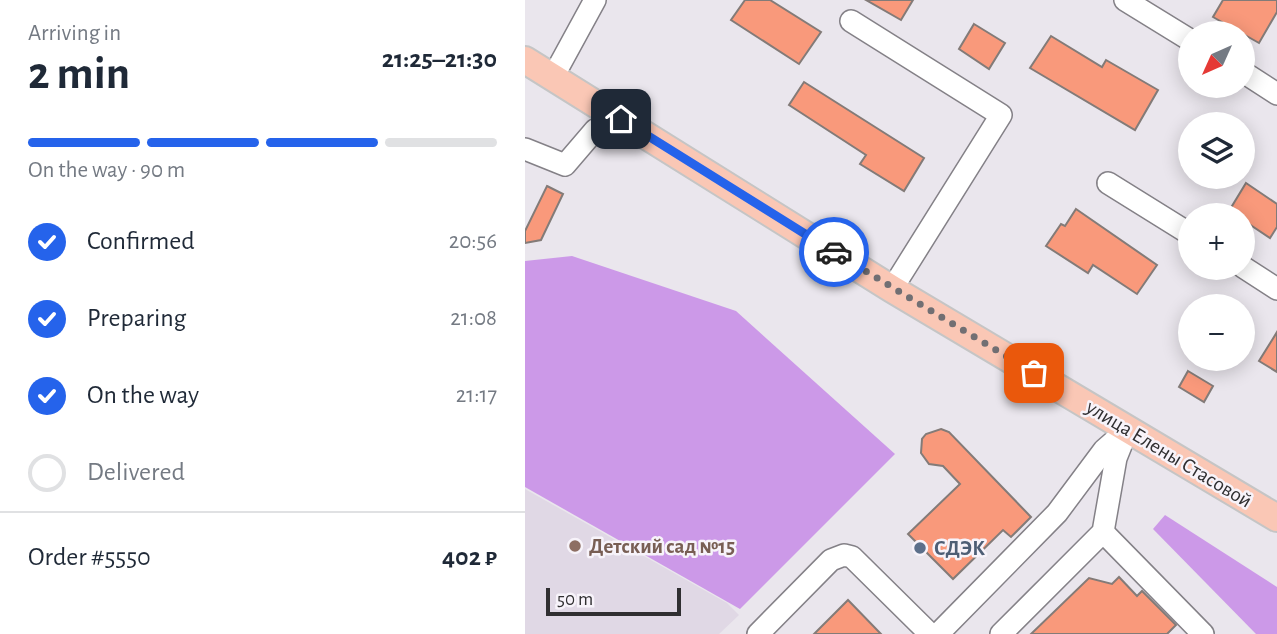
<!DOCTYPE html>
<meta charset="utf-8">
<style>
:root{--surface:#fff;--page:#f2f2f3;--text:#1f2937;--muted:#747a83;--line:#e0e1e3;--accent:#2563eb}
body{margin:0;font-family:"Alegreya Sans",sans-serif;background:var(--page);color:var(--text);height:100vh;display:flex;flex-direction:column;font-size:26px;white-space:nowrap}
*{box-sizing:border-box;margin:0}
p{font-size:23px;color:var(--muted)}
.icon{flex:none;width:38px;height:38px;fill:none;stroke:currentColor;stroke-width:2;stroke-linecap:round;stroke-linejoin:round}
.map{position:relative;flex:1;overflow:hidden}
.drawer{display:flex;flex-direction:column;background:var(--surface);width:525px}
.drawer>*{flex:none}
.needle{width:46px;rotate:225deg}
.tools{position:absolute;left:653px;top:21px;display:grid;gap:14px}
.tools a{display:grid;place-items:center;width:77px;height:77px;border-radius:50%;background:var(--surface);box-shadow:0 4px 18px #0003;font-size:35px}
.scale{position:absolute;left:21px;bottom:18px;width:135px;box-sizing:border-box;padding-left:7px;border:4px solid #302f31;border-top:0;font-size:19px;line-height:24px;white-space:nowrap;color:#302f31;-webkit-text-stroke:5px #f7f3fa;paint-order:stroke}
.pin{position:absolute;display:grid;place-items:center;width:60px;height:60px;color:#fff;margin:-30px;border-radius:14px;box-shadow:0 4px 10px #0006}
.courier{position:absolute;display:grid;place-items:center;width:70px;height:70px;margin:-35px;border:5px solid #2563eb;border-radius:50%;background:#fff;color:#222;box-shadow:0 2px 9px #0007}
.summary em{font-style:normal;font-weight:600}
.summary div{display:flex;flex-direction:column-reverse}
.summary{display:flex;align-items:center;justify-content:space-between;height:119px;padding:0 28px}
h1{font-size:46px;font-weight:600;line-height:52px}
.bar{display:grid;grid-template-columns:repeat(4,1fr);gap:10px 7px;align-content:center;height:84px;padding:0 28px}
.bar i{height:9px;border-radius:5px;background:var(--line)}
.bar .on{background:var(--accent)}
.bar p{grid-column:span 4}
.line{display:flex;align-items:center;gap:18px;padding:0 28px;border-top:2px solid var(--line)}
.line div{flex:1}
ol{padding:0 28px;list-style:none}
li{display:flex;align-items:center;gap:21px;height:77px}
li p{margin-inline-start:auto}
li .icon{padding:7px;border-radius:50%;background:var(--accent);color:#fff;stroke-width:4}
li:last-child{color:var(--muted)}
li i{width:38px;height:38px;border:4px solid var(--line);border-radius:50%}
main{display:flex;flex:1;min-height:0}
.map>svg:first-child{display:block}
.built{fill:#e0d8e5}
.forest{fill:#cc99e8}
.building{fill:#f9997b;stroke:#837b78;stroke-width:2}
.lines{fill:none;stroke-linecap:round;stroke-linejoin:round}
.minor-casing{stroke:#848187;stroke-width:24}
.major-casing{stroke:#c5c5c5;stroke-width:30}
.minor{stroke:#fff;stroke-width:21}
.major{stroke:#fac7b5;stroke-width:26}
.done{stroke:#716f73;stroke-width:7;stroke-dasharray:0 12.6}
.route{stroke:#2563eb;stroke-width:9}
.education-dot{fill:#8d6e63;stroke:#f7f3fa;stroke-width:2.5}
.service-dot{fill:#5c6f8a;stroke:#f7f3fa;stroke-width:2.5}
.labels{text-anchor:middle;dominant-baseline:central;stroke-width:5;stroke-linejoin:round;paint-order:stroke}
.street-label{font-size:21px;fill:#302f31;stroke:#f7f3fa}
.education-label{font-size:21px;font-weight:bold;fill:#785e54;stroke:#f7f3fa;text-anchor:start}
.service-label{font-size:21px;font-weight:bold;fill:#4e5e75;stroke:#f7f3fa;text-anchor:start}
</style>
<main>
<section class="drawer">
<div class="summary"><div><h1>2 min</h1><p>Arriving in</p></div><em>21:25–21:30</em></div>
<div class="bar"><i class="on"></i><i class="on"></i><i class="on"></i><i></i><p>On the way · 90 m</p></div>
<ol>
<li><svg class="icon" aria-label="check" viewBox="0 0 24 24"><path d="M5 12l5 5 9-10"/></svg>Confirmed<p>20:56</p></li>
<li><svg class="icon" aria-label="check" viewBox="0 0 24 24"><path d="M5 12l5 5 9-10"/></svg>Preparing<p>21:08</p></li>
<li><svg class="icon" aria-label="check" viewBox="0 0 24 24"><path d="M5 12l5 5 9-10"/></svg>On the way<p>21:17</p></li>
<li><i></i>Delivered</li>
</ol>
<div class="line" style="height:91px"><div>Order #5550</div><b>402 ₽</b></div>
</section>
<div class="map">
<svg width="752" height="634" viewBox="0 0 752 634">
<rect width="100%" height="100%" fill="#eae6ed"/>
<path class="built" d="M0,489l202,114 12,12 -20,19h-194z"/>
<g class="forest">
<path d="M47,256l164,55 159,143 -155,155 -215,-122v-226z"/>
<path d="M640,515l112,72v47h-21l-103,-105z"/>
</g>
<g class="building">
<path d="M220,0h25l51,32 -22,32 -68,-44z"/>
<path d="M341,0h47l-12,20z"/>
<path d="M698,0h54v12l-18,31 -46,-26z"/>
<path d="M449,24l31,19 -16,26 -30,-20z"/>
<path d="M526,36l51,31 4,-7 52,30 -23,40 -105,-62z"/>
<path d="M279,82l120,76 -20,33 -44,-27 6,-9 -77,-50z"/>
<path d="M721,183l31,21v23l-7,11 -27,-18v-5l-14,-4z"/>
<path d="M22,186l16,8 -22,46 -16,3v-12z"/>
<path d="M551,209l81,56 -20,29 -44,-29 -5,8 -42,-27 15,-22 4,2z"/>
<path d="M752,332v40l-18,-11z"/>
<path d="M663,371l25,15 -9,16 -25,-15z"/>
<path d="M416,429l8,3 82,85 -20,20 -8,-7 -50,49 -45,-45 52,-50 -17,-18 -14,-2 -8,-11 1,-14 4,-5z"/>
<path d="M594,577l18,19 5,-5 34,34 -9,9h-136l58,-56 23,6z"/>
<path d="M323,600l33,34h-67z"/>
</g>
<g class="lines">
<g class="minor-casing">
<g id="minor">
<path d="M600,0l65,40"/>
<path d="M326,21l150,94 -109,174"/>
<path d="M718,72l34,22"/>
<path d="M28,77l42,-77"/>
<path d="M0,149l40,16 30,-35"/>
<path d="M583,183l82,51"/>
<path d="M718,267l34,22"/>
<path d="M578,532l100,102"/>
<path d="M233,634l73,-74 13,-5 8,2 78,77"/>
<path d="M413,634l119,-121 47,-63 24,-21"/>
<path d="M476,634l102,-102 13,-74 10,-25"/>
</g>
</g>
<g class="major-casing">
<path id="major" d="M0,60l367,229 385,229"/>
</g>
<use href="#minor" class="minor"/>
<use href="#major" class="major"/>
</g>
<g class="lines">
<path class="done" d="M309,252l200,121"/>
<path class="route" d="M96,119l213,133"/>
</g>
<circle class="education-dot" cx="50" cy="546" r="7"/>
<circle class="service-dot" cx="395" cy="548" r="7"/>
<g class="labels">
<g class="street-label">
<text transform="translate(644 454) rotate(31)">улица Елены Стасовой</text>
</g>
<g class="education-label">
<text x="64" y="546">Детский сад №15</text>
</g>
<g class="service-label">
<text x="409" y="548">СДЭК</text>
</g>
</g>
</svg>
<div class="tools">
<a><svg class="needle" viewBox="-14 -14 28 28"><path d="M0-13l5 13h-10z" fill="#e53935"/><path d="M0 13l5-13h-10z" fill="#747a83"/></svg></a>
<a><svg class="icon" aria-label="layers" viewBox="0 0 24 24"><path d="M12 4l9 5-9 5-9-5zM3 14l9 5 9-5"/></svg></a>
<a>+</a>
<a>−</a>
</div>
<div class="scale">50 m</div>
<div class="pin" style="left:509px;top:373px;background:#ea580c"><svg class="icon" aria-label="bag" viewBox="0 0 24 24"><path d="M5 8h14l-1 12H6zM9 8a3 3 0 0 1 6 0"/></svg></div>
<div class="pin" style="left:96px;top:119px;background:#1f2937"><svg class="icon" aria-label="home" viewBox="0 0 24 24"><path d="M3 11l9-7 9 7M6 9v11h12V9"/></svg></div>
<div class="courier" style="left:309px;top:252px"><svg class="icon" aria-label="car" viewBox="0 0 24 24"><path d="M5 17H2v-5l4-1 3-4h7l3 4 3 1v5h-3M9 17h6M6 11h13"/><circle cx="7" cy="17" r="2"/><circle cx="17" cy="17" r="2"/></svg></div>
</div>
</main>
